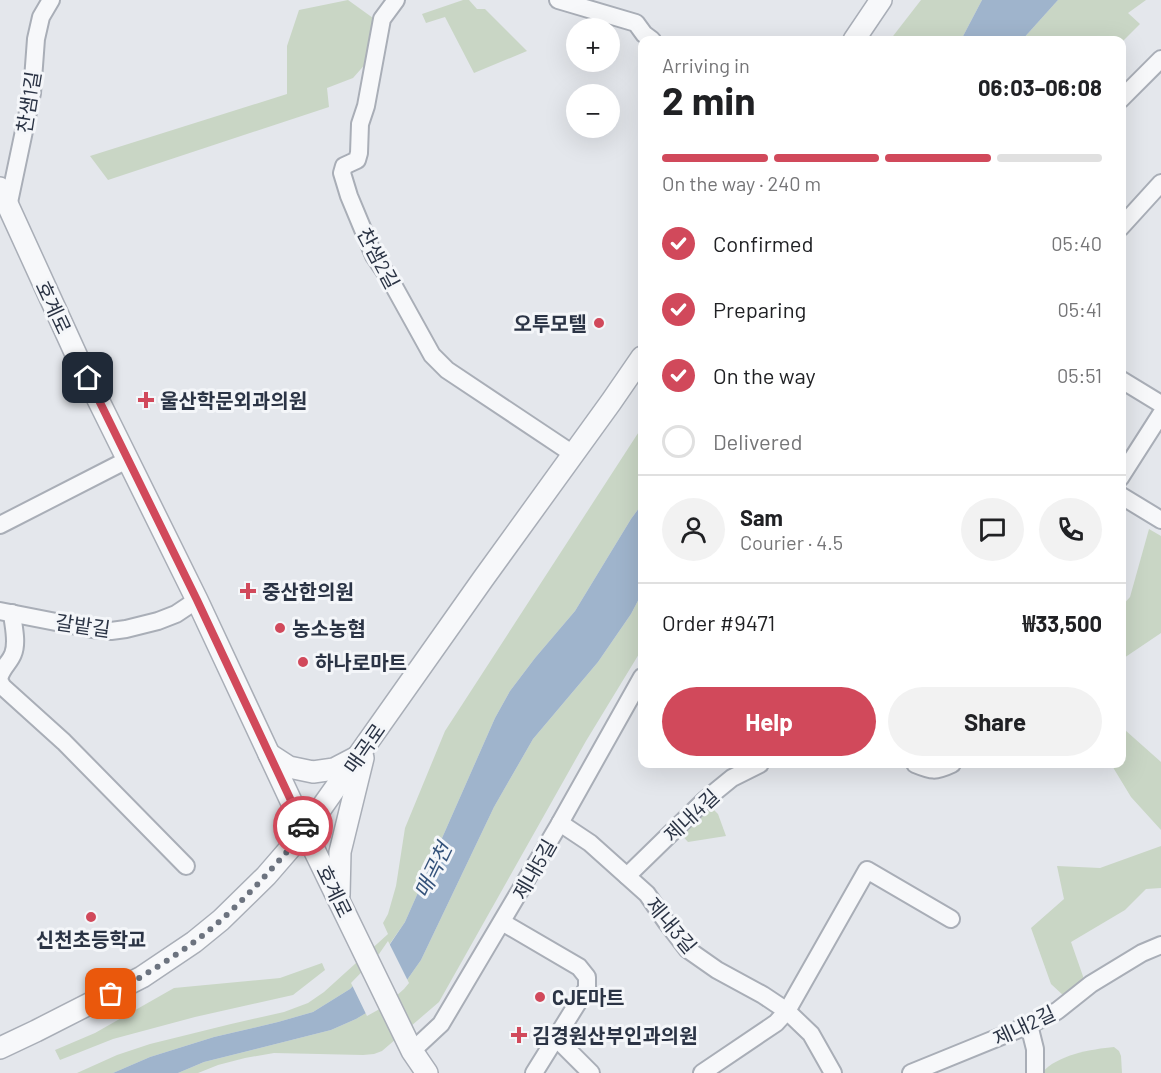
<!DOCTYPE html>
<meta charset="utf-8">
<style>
:root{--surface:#fff;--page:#f2f2f2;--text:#202124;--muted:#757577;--line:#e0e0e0;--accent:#d1495b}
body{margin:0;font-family:Barlow,"Noto Sans KR",sans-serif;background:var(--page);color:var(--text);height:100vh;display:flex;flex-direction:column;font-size:22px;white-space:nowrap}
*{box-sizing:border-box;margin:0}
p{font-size:20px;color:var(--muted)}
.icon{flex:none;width:33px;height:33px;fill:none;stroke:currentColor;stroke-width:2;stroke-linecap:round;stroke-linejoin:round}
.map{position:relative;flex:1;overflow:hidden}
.drawer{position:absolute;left:638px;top:36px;width:488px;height:732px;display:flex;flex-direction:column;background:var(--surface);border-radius:12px;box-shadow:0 6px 24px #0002}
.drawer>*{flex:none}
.buttons{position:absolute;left:566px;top:18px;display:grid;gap:12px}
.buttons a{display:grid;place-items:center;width:54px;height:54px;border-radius:50%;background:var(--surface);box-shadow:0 6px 24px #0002;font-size:30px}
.pin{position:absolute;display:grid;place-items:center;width:51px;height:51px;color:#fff;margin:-26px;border-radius:12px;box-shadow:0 3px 9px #0006}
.courier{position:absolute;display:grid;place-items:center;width:60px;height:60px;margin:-30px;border:4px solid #d1495b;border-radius:50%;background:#fff;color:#222;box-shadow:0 2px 8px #0007}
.summary em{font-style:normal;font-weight:700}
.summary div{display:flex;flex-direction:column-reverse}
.summary{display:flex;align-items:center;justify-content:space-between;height:102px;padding:0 24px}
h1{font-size:39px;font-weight:700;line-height:45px}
.bar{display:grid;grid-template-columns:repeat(4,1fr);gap:9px 6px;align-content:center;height:72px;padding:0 24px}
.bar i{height:8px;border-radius:4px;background:var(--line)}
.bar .active{background:var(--accent)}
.bar p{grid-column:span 4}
.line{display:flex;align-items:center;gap:15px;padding:0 24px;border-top:2px solid var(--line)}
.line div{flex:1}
.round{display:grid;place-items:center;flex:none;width:63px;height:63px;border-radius:32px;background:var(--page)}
ol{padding:0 24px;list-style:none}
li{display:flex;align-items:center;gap:18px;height:66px}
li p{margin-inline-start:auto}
li .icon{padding:6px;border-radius:50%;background:var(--accent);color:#fff;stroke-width:4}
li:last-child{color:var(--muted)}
li i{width:33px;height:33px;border:3px solid var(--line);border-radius:50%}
.cta{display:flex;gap:12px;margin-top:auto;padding:12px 24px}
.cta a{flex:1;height:69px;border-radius:36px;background:var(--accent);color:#fff;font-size:24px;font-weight:700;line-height:69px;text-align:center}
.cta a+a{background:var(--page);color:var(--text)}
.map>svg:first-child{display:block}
.green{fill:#c9d6c5}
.water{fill:#9fb4cc}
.pier{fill:#e4e7ec}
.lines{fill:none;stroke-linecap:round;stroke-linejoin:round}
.minor-casing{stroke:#a9aeb7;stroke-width:20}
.tertiary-casing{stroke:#a9aeb7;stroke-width:24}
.minor{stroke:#f7f8fa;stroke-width:16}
.tertiary{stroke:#f7f8fa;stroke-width:21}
.done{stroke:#6c737f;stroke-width:6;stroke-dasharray:0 10.8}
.route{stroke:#d1495b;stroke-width:8}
.poi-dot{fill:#d1495b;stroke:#f4f6f9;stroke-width:2}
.labels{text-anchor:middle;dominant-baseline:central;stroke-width:6;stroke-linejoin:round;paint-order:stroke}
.street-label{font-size:20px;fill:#2b3445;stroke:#f4f6f9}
.poi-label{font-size:20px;font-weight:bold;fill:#2b3445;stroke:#f4f6f9;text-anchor:start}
.water-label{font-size:21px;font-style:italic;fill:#34527a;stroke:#f4f6f9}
</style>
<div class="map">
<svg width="1161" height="1073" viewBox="0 0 1161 1073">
<rect width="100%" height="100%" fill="#e4e7ec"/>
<g class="green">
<path d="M348,0l25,18 -5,43 -15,17 -26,10 2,19 -221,73 -18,-24 197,-62v-48l12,-36z"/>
<path d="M463,0h6l8,9h8l42,42 -53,22 -29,-56 -19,6 -4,-9z"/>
<path d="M921,0h61l-21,40h-71z"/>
<path d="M1058,0h88l-18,13 12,11 -19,19 -1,-3h-98z"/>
<path d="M642,427v77l-11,15 -56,92 -40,47 -25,33 -15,27 -90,204 -23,33 -32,34 -37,23 -35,10 -64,15 -64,20 -37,16h-36l40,-18 33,-11 81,-20 53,-12 24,-9 16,-11 64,-58 -5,-11 5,-9 8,-28 9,-58 40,-97z"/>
<path d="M1149,529l12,7v97l-40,27v-53l9,-10z"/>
<path d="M642,593v56l-56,92 -147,261 -57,49 -8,3 -11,1 -89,-2 -29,5 -27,7 -20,8h-20l26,-11 127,-32 25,-11 27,-16 19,-16 19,-27 73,-153 39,-68 65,-77 33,-48z"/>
<path d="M1121,696l4,34 36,32v68l-30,-33 -20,-33h9z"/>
<path d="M709,805l9,9 8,22 -38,6 -9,-10z"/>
<path d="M1161,846v42l-15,1 -21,21 -54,32 14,40 -21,14 -13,-12 -20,-56 33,-29 -7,-33 43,2z"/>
<path d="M322,963l3,7 -32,25 -98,22 -82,22 -53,21 -5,-10 40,-17 79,-45 106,-10z"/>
<path d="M1114,1047l5,4 2,5 1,17h-80c14,-18 50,-24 72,-26z"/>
</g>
<g class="water">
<path d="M982,0h76l-36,40h-61z"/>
<path d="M642,504v89l-11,21 -33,48 -65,77 -39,68 -73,153 -19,27 -19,16 -27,16 -25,11 -127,32 -26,11h-65l37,-16 64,-20 64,-15 35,-10 37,-23 32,-33 23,-34 90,-204 15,-27 25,-33 40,-47 56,-92z"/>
</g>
<path class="pier" d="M388,941l21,42 -5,6 -19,17 -18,10 -16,-33 28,-29z"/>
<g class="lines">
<g class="minor-casing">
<g id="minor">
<path d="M396,0l-14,19 -16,87 -6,18 -1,29 -2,7 -13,6 -2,7 7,23 25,60 17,25 41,74 15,15 126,84"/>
<path d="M558,0l78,23 8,11 8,6"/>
<path d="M1120,100l41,-41"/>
<path d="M8,207l24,-114 4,-54 5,-22 10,-17"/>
<path d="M1120,228l41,-45"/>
<path d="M1120,379l41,25"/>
<path d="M1120,478l41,-64"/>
<path d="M1120,495l41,25"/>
<path d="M0,525l127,-65"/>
<path d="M0,611l92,18 19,2 15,-2 32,-8 18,-7 21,-14"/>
<path d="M0,676c3,-9 10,-14 13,-22 5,-12 0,-29 -1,-41"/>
<path d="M0,682l3,5 61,55 122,124"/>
<path d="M915,764c17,7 20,8 37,0"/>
<path d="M560,823l30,20 57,51 20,29 20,26 30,21 46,25 24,16 24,23 22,39"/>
<path d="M627,876l78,-76 27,-22 28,-14"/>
<path d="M502,922l77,45 8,10v11l-53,85"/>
<path d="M1029,1025l6,24v24"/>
<path d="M556,1038l35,35"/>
<path d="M412,1051l29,-27 119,-201 82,-146"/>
<path d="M702,1073l74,-50 11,-12 80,-141 84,49"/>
<path d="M911,1073l118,-48 28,-14 34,-27 51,-31 19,-8"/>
</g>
</g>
<g class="tertiary-casing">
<g id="tertiary">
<path d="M854,40l27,-40"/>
<path d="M0,188l79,173 118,239 108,231 107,220 15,22"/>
<path d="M269,754l20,13 24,5 21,-3 23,-12"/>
<path d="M339,895l1,-43 23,-94"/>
<path d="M0,1048l36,-17 106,-54 52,-35 27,-22 45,-44 39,-45 178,-252 128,-177 31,-45"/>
</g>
</g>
<use href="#minor" class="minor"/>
<use href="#tertiary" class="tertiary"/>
</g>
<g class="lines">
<path class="done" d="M111,994c29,-16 57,-33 83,-52 42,-31 77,-72 111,-111l-2,-5"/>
<path class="route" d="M88,378l109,222 106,226"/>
</g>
<g class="poi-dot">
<circle cx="599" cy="323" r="6"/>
<path d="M143 391h6v6h6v6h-6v6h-6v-6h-6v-6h6z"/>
<path d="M245 582h6v6h6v6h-6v6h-6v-6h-6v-6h6z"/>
<circle cx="280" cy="628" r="6"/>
<circle cx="303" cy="662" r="6"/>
<circle cx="91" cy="917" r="6"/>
<circle cx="540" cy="997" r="6"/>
<path d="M516 1026h6v6h6v6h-6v6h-6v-6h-6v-6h6z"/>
</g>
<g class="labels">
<g class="street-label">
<text transform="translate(28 102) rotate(-81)">찬샘1길</text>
<text transform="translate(379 258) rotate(62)">찬샘2길</text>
<text transform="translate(54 307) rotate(65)">호계로</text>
<text transform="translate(83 625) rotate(8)">갈밭길</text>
<text transform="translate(364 748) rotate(-55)">매곡로</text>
<text transform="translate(691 815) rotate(-43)">제내4길</text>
<text transform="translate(534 869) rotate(-60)">제내5길</text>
<text transform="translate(335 891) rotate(64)">호계로</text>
<text transform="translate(672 925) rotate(50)">제내3길</text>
<text transform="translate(1024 1025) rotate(-25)">제내2길</text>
</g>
<g class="poi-label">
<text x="587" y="323" text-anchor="end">오투모텔</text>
<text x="160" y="400">울산학문외과의원</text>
<text x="262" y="591">중산한의원</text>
<text x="292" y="628">농소농협</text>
<text x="315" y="662">하나로마트</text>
<text x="91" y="939" text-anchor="middle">신천초등학교</text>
<text x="552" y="997">CJE마트</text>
<text x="532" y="1035">김경원산부인과의원</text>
</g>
<g class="water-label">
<text transform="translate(432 870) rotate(-64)">매곡천</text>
</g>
</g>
</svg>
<div class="buttons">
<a>+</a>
<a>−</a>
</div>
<div class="pin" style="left:111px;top:994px;background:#ea580c"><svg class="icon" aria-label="bag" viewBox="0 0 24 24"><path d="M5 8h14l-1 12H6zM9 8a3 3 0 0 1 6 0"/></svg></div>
<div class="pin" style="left:88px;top:378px;background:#1f2937"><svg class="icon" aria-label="home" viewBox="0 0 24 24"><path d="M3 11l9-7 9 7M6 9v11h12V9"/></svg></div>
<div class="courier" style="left:303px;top:826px"><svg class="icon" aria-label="car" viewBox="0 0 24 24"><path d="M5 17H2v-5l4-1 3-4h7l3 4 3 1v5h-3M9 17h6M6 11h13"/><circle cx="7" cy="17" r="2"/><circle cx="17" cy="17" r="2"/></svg></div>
<section class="drawer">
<div class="summary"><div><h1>2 min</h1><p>Arriving in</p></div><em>06:03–06:08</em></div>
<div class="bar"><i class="active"></i><i class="active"></i><i class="active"></i><i></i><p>On the way · 240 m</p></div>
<ol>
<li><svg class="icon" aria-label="check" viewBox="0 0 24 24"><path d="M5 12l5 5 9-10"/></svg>Confirmed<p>05:40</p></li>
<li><svg class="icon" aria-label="check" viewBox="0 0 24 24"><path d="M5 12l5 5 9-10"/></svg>Preparing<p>05:41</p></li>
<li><svg class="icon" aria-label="check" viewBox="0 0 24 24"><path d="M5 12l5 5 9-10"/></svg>On the way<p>05:51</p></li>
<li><i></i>Delivered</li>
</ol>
<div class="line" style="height:108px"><a class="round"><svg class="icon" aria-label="person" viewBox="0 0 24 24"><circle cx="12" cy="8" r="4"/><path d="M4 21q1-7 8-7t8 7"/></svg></a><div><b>Sam</b><p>Courier · 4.5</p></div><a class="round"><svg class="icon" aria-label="chat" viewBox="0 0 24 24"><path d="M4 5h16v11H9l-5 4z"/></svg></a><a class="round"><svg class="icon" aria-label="phone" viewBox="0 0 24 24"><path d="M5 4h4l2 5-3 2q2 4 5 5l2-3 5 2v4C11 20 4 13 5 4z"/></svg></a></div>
<div class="line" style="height:78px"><div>Order #9471</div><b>₩33,500</b></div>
<div class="cta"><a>Help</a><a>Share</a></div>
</section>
</div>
